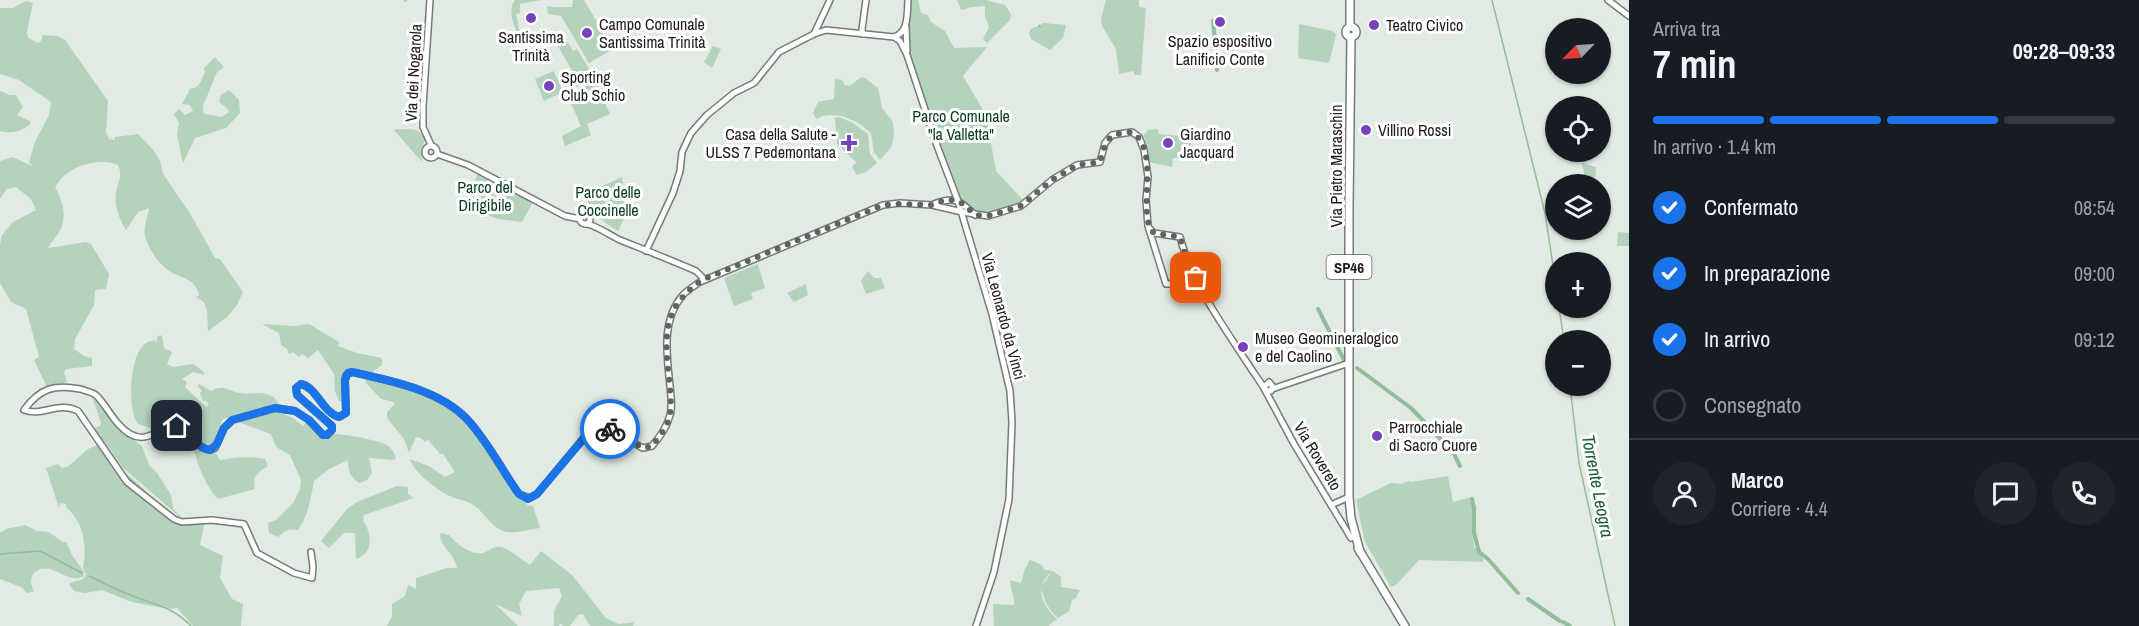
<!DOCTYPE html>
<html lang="it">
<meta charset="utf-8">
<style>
:root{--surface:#171b24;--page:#20242c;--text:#f1f3f6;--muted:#9ea1a6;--line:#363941;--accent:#1a73e8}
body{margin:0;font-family:"Archivo Narrow",sans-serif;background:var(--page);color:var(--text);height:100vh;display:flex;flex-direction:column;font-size:22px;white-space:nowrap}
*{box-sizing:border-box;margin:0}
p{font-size:20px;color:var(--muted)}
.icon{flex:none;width:33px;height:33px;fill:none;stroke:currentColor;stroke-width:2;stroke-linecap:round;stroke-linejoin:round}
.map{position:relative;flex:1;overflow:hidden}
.sheet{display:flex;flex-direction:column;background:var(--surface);width:510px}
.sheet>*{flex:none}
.needle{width:39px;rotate:245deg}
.fabs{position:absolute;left:1545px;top:18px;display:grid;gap:12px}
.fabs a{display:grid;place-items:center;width:66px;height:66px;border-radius:50%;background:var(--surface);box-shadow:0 2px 4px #0004;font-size:30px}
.pin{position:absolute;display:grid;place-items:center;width:51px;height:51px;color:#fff;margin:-26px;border-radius:12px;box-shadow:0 3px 9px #0006}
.courier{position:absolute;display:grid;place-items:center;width:60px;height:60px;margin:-30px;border:4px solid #1a73e8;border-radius:50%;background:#fff;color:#222;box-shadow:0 2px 8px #0007}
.headline em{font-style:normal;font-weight:700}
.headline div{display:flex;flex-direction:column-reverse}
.headline{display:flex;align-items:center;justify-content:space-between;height:102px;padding:0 24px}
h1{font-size:39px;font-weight:700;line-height:45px}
.bar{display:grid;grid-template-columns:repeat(4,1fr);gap:9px 6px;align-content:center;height:72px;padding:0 24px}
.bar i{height:8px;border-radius:4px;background:var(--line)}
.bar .selected{background:var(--accent)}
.bar p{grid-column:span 4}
.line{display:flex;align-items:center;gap:15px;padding:0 24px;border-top:2px solid var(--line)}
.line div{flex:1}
.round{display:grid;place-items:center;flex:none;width:63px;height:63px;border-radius:32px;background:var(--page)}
ol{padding:0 24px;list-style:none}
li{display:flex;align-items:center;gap:18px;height:66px}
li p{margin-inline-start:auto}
li .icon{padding:6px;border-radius:50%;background:var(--accent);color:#fff;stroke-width:4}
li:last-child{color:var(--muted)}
li i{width:33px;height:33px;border:3px solid var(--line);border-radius:50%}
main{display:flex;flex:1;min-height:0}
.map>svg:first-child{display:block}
.green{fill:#b5d2bc}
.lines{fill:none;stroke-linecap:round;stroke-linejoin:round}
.stream{stroke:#91bd9c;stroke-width:1.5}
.canal{stroke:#91bd9c;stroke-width:4}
.tertiary-casing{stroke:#747c76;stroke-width:8}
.primary-casing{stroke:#747c76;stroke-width:10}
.tertiary{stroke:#fff;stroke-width:5}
.primary{stroke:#fff;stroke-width:7}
.done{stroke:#5f6460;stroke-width:6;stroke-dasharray:0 10.8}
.route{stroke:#1a73e8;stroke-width:8}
.poi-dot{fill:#7643ba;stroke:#fff;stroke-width:2}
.labels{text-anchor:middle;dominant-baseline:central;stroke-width:6;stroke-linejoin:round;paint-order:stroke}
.shield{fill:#fff;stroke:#5e605f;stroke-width:1.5}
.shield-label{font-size:15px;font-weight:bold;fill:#191c1a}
.poi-label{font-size:16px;fill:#191c1a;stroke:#fff;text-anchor:start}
.street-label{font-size:16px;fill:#191c1a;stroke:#fff}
.park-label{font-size:16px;fill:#053b1c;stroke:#fff}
.water-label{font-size:18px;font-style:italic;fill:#1e6036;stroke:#fff}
</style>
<main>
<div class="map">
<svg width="1629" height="626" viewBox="0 0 1629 626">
<rect width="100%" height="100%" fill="#e1ebe3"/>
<g class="green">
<path d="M515,0h26l-21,4v9l-4,1 5,24 3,3 -3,1c-5,-11 -15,-31 -6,-42z"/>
<path d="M573,0h11l29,49 -24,14 -28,-47 -13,-2 -1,-8 5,1h20z"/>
<path d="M909,0h9l3,13 7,2 3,7 14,9 9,17 33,-1 -24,29 23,39 10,56 27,29c-26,17 -49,23 -66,-8l-48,-136z"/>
<path d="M957,0h29l19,5 6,9 -1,6 -23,23 -4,-4 6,-12 -4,-11v-10l-13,1 -11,3z"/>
<path d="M1106,0h33v7l7,1 -5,67h-6l-2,-4 -14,3 -3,-25 -14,-23 -1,-8z"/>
<path d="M26,1l7,2 -6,29 1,6 10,5 3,-2 2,-6 15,1 7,4 43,61 -2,31 3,7 6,1v-3l23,-3 16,17 6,10 3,13 28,41 24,43 5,1 23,33 -6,13 -10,12 -19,14 -1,-20 -3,-9 -8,-5 3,-2c-4,-18 -19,-16 -31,-25 -10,-6 -20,-23 -23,-34 -2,-7 3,-20 4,-28l-11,4 -12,18c-8,-14 -13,-26 -9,-42 3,-10 5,-13 1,-23 -15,-7 -42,-1 -54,11 -4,3 -6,7 -9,11 7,12 12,28 6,41 -3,8 -10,13 -13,20l38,-6 5,2 18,30 -3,15 -11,1 -1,15 -19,34 -1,10 10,7 8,2v8l-26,3 -2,3 3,10 -20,5 -13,-27 5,-3 -13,-48 -15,-7 -11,-19v-39l2,-9 11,-13 23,-12 -5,-11 -15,-12 -9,2 -7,10v-38l13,-4 19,9 -3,-4 6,-20 14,-27 2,-13 -32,-22 -19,-6v-66h13z"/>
<path d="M1044,23l22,2 -3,13 -13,12 -19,-11 -2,-6 2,-4z"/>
<path d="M1299,24l33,7 4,3 -7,29 -31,-5z"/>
<path d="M564,36l9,15 4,-2 18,30 -18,8 -2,-4 3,-2 -23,-40z"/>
<path d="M713,46l8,3 -9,19 -8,-6z"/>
<path d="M215,57l9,10 -7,5 -14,34v6l2,2 17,3 7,-5 -1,-3 -9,-7 2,-7 8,-5 10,10 1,13 -14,15 -31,10 -12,25 -6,-28 2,-12 -5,-9 5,-5 6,6 8,-4 -3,-6 -8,-1 8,-15c10,-1 11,-9 15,-17l-1,-4z"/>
<path d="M554,71l9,21 -19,9 -9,-22z"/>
<path d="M861,77l4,1 13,10 4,20 11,14 1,13 -2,11 -12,14 -6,-8 -3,-19c-14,-13 -36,-24 -55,-14l-3,-6 5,-11 16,-3 1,-20 7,1 3,5 5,1z"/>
<path d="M595,80l15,34 -23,10 4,11 -26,11 -3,-10 19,-10 -11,-25 5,-4 -2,-6z"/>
<path d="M0,91l10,4h6l7,12 -6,8 13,6v3c-9,8 -18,10 -30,7z"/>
<path d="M839,117l14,6 15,11 2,20 7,9 -11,9 -9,3 -5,-8 4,-5 -19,-18 -2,-26z"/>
<path d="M397,129c13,1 23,-3 28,11l-4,10 1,12 -28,-32z"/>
<path d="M1158,129l1,5 32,3v15l-7,1 1,6 -12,-1 -1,9 -24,-5 -4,-27 3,-3v-2z"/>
<path d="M1582,163l14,4 -1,17h-9z"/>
<path d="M478,174l55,28 -11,20 -24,-3 -30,-12h-7z"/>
<path d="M622,177l4,37 -8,17c-18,-11 -26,-17 -33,-37z"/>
<path d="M1618,232l11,1v13h-12z"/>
<path d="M758,264l7,24 -14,5 2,6 -19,7 -10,-28z"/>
<path d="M868,271l6,7h7l4,10 -19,6 -5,-13z"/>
<path d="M806,284l2,11 -14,7 -7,-9z"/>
<path d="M262,324l32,2 15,-2 30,18 -1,4 19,7 25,5v7l-11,8 -24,-2 -3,3 -1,27h-4l-5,-12 1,-1 -1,-14 -16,-24 -10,8 -6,-4 -3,3 -6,-5 -4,2 -2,-5 -6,-4 -2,-12z"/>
<path d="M160,335l2,1 2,12 8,4 -5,12 6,3 20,-3 10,7 2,4 -12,-3 -11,7 5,3 -2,5 21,20 3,-3 -3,-3h-3l-3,-8 2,-2 -4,-5 1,-2 12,7c13,-7 16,-1 28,2 15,3 31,-6 40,11l-56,15c-5,9 -2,19 -11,27 -15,1 -21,-18 -35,-23l-19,7 -20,-6c-11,-14 -9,-70 8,-81 2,-2 6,-2 9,-3l2,4v-7z"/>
<path d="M363,376c28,7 59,12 84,27 26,16 51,64 68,89l10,7 2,6 6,1 7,22c-11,1 -26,7 -37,3 -11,-4 -19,-18 -28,-25 -8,-6 -17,-6 -25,-10 -12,-5 -37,-24 -40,-37l19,7 16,11 10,-5 -12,-18h-3l-12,-14 -3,2 -4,-4 -5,-1 -7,16 -5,-14 -17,-21v-6l7,-7v-3l-13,-3 -14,-15z"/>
<path d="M92,397l30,34 20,15 7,19 8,8 14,22 2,13 8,10 -59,-51 -12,-18 -16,-17 -2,-3 8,-3 1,-3z"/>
<path d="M279,408l-1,4 15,6 10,8 5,-7 12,14c12,-1 48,5 59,9 9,2 15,8 17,16l-2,2 -25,-2 3,15 -5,7 -8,3c-9,-6 -11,-13 -11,-23l-19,9 -15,12c-3,16 -6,36 -16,49 -9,-2 -14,1 -20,7l-9,-4 -1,-10 8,-3 17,-17 7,-14 1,-9 -11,-25 -14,-8 -5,-13 -38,-14z"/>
<path d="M192,440l8,6 13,3 7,11c15,-3 31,-4 45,-1l3,7c-11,7 -16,10 -13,23l-37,10c-15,-16 -22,-39 -26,-59z"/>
<path d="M102,443l19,26 25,22 14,17 22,13 23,-1 -5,25 23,11 -3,22 12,21 11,5 -2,22h-48l-16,-18 -7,1 -38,-7 -30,-12 -17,3 -11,-2 -5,-7c6,-5 14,-1 17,-10l-3,-6c4,-22 1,-46 -17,-61v-3l-6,-1 -1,5 -13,-40 12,-4 4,4 7,-2 19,-17z"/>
<path d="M1448,476l5,26 19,-5 2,51h3l6,9v5l-64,-2 -22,24 -6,3 -26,-45 -9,-42 35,-17 10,1 8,-3 2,1z"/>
<path d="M397,486l11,1v7l6,4 -50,17 -1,5c9,14 11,33 -7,39l-1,-26h-11l-15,15 -8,-7 26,-32 10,-7z"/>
<path d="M25,525l12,6 12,1 15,11 2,-2 6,14 12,17 -1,5c-4,1 -6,2 -10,1 -12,-2 -26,-16 -38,-6 -6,6 -4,13 -1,19l-7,2 -6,-6 -21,-8v-46l6,-4z"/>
<path d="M442,533l7,2c7,8 22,21 34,18 7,-2 10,-7 18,-6 10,2 19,12 29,18l11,-14 31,24 34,43 13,6 15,-2 -1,4h-43l-7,-12 -5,1 -8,11h-7l-3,-3 -1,3h-5v-15l8,-15 -3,-8 -33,3 -7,13 3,12 -27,-12 23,22h-131l5,-10v-12l13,-8 3,-11 8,4v-11l31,-10h10c-3,-16 -16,-19 -17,-34z"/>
<path d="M1030,560l10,4 5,6 8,1 8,6v10l19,3 -4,8 -4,2 -3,11 -11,7c-10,-9 -14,-18 -17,-31l11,-15c-18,14 -11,33 5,47l-9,7h-54l-1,-22 21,1c1,-10 -4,-15 -4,-25l11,3 4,-14z"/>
</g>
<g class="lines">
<g class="stream">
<path d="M1492,0l53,213 11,72"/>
<path d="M405,1l1,-1"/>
<path d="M1039,25l1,2"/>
<path d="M1559,308l5,32"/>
<path d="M1570,386l9,77 36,163"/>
<path d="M0,554l40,-3 42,22"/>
<path d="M89,576c17,8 34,17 52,23 22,8 33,10 50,27"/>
</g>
<g class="canal">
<path d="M1213,21l3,31"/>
<path d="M1217,58v12"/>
<path d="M1318,309l26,51"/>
<path d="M1357,368l54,40 40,42"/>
<path d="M1454,454l6,12"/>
<path d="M1472,499l2,9v24l5,20 9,7 30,34"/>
<path d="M1528,599l32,22"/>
<path d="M1563,622l7,4"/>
</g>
<g class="tertiary-casing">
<g id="tertiary">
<path d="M430,0l-7,106v21l8,18"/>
<path d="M1608,0l21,16"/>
<path d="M906,27l1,24"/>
<path d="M814,34l16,-34"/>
<path d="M863,34l-1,-5 4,-29"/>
<path d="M894,37l6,4 7,14 29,88 22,58 34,113 18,77 2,31 -3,77 -15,73 -18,54"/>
<circle cx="431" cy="152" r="6"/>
<path d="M437,154l31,11 97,51 15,3"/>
<path d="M934,204c21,-8 25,-4 41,11"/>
<circle cx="585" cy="219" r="5"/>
<path d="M586,224c8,0 25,12 34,16 25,10 51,20 76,31l8,8"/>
<path d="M1149,228l5,5 26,4c12,47 44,90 70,130 5,8 11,15 15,23l6,1 2,-4 -4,-5 -5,5"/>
<path d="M646,251l27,-58 7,-22 2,-19 9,-19 16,-18 27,-22 20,-10 25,-31 35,-18 12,-4 68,7c15,-5 13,-23 14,-37"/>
<path d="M1272,389l77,-26"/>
<path d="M1265,390l29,54 57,94"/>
<path d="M1331,505l18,-8"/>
<path d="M311,552l2,15 -1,11 -18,-5 -37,-20 -13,-29 -32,-4 -30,2 -8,-3 -47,-37 -49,-71c-20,-10 -36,6 -54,-1 16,-22 31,-26 56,-21 6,2 13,3 17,7 11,12 19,30 33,38 20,11 30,-10 48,-7 15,2 17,22 32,23l5,-2 9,-20 9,-8 42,-12 20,3 14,9 14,15h4l5,-5v-4l-35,-31 -1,-7 5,-4c17,4 21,28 38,33l7,-4 -1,-33 1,-5 6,-3c39,10 84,16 114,46 21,22 35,51 53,76l11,4 7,-4 49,-59c20,-18 37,4 57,13l9,-2c7,-8 14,-17 17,-28 4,-9 2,-22 1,-32 -3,-30 -9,-65 12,-90 5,-6 12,-10 18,-14l183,-77 17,-2 32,2 30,7 26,4 33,-10 31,-26 25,-15 23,-3 5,-19 7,-8 20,-3 7,5 5,13 4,27 -2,23 2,26 18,58 29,-1 5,3"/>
</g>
</g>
<g class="primary-casing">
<g id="primary">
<path d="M1350,0v26"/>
<circle cx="1351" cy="32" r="5"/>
<path d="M1351,37l-2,170v290l2,21 9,34"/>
<path d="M1358,548l47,78"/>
</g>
</g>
<use href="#tertiary" class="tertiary"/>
<use href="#primary" class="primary"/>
</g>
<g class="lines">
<path class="done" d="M610,429l33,19 9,-2c7,-9 16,-20 18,-32 2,-12 0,-24 -1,-36 -5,-44 -6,-71 33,-98l181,-75 17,-1 32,1 13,-5h9l5,1 17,14 12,1 33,-10 31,-26 25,-15 23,-3c6,-23 7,-28 32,-30 30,20 3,83 22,101l26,4 6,21 10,20"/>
<path class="route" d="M177,426c14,5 18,22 33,24l7,-6 7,-16 8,-8 43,-12 20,3 14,9 14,15h4l5,-5v-4l-35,-31 -1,-7 5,-4c16,4 21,28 38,33l7,-4 -1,-33 3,-7 4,-1c39,9 85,17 114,46 21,22 35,51 53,76l9,5 9,-5 54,-64 11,-3 8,2"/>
</g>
<g class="poi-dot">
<circle cx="531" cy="18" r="6"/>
<circle cx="1220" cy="22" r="6"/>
<circle cx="1374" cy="25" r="6"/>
<circle cx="587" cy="33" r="6"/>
<circle cx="549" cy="86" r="6"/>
<circle cx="1366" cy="130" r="6"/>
<path d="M846 134h6v6h6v6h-6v6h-6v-6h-6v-6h6z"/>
<circle cx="1168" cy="143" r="6"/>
<circle cx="1243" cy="347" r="6"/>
<circle cx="1377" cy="436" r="6"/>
</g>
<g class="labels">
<rect class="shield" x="1326.5" y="255" width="45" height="24" rx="4.5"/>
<g class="shield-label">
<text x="1349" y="267">SP46</text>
</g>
<g class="poi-label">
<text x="599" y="24">Campo Comunale<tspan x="599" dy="18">Santissima Trinità</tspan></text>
<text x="1386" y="25">Teatro Civico</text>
<text x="531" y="37" text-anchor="middle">Santissima<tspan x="531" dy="18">Trinità</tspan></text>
<text x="1220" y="41" text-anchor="middle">Spazio espositivo<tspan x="1220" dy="18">Lanificio Conte</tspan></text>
<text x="561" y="77">Sporting<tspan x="561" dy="18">Club Schio</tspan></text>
<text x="1378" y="130">Villino Rossi</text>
<text x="836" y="134" text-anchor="end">Casa della Salute -<tspan x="836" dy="18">ULSS 7 Pedemontana</tspan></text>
<text x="1180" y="134">Giardino<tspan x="1180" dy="18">Jacquard</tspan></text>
<text x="1255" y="338">Museo Geomineralogico<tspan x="1255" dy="18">e del Caolino</tspan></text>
<text x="1389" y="427">Parrocchiale<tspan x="1389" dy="18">di Sacro Cuore</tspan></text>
</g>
<g class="street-label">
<text transform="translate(413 73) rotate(-87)">Via dei Nogarola</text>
<text transform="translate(1336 166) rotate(-90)">Via Pietro Maraschin</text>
<text transform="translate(1004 316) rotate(75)">Via Leonardo da Vinci</text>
<text transform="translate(1318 456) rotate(59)">Via Rovereto</text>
</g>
<g class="park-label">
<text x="961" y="116">Parco Comunale<tspan x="961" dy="18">"la Valletta"</tspan></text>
<text x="485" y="187">Parco del<tspan x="485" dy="18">Dirigibile</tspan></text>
<text x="608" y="192">Parco delle<tspan x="608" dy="18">Coccinelle</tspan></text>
</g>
<g class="water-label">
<text transform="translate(1598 486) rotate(79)">Torrente Leogra</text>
</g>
</g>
</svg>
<div class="fabs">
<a><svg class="needle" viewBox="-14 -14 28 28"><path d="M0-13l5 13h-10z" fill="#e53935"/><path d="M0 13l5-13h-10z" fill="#9ea1a6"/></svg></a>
<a><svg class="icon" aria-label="locate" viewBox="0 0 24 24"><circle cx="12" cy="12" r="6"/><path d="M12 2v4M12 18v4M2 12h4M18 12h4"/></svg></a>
<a><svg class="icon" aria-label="layers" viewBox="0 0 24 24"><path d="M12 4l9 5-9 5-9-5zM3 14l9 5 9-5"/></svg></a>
<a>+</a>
<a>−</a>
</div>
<div class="pin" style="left:1196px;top:278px;background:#ea580c"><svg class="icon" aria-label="bag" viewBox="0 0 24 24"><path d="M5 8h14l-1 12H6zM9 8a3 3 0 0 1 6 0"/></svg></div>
<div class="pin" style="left:177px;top:426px;background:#1f2937"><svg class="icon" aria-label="home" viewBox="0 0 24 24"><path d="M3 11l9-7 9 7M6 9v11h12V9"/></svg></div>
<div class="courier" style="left:610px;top:429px"><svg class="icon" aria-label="bike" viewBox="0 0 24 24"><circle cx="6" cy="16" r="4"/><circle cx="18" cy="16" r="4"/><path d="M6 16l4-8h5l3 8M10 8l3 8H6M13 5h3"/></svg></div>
</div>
<section class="sheet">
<div class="headline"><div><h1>7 min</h1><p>Arriva tra</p></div><em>09:28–09:33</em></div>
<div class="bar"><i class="selected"></i><i class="selected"></i><i class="selected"></i><i></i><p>In arrivo · 1.4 km</p></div>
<ol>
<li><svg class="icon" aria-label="check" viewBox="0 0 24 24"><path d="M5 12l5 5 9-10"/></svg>Confermato<p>08:54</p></li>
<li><svg class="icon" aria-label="check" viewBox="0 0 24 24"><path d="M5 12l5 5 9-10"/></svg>In preparazione<p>09:00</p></li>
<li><svg class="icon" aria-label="check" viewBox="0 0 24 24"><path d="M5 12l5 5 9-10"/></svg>In arrivo<p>09:12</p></li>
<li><i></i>Consegnato</li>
</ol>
<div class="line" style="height:108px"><a class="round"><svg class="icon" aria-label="person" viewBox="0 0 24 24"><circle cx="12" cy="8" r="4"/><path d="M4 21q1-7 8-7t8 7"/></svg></a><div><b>Marco</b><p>Corriere · 4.4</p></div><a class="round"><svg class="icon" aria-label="chat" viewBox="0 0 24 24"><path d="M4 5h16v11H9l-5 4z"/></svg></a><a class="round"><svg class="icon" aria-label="phone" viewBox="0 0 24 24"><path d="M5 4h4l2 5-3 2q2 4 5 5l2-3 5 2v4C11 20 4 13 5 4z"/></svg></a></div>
</section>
</main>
